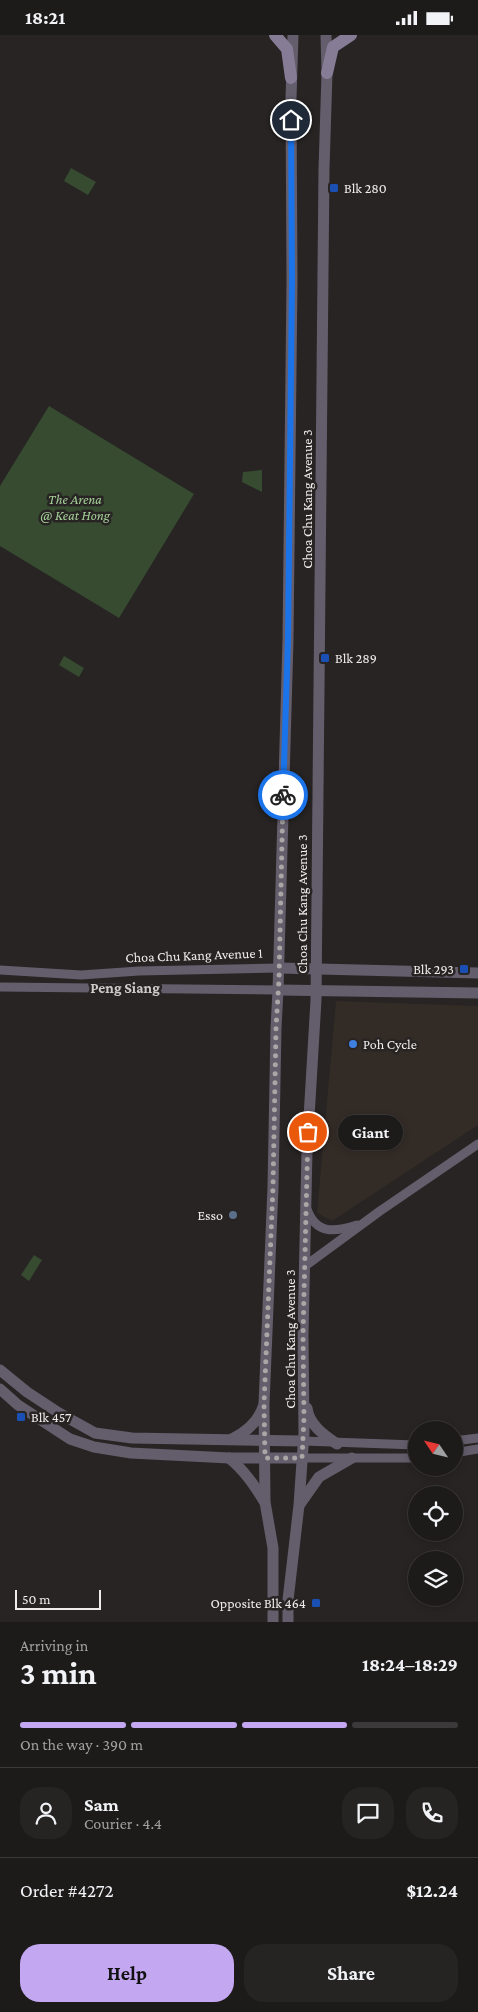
<!DOCTYPE html>
<meta charset="utf-8">
<style>
:root{--surface:#1d1b1a;--page:#252423;--text:#f1f3f6;--muted:#a0a1a2;--line:#3b3939;--accent:#c4a7f1}
body{margin:0;font-family:"Crimson Pro",serif;background:var(--page);color:var(--text);height:100vh;display:flex;flex-direction:column;font-size:19px;white-space:nowrap}
*{box-sizing:border-box;margin:0}
p{font-size:16px;color:var(--muted)}
.icon{flex:none;width:28px;height:28px;fill:none;stroke:currentColor;stroke-width:2;stroke-linecap:round;stroke-linejoin:round}
.map{position:relative;height:1587px;overflow:hidden}
.sheet{display:flex;flex-direction:column;background:var(--surface);flex:1}
.sheet>*{flex:none}
.needle{width:32px;rotate:305deg}
.fabs{position:absolute;left:408px;top:1386px;display:grid;gap:10px}
.fabs a{display:grid;place-items:center;width:55px;height:55px;border-radius:50%;background:var(--surface);box-shadow:0 2px 8px #0003,0 0 0 1px var(--line);font-size:25px}
.scale{position:absolute;left:15px;bottom:12px;width:86px;box-sizing:border-box;padding-left:5px;border:2px solid #efedec;border-top:0;font-size:14px;line-height:18px;white-space:nowrap;color:#efedec;-webkit-text-stroke:4px #272423;paint-order:stroke}
.pin{position:absolute;display:grid;place-items:center;width:42px;height:42px;color:#fff;margin:-21px;border:2px solid #fff;border-radius:50%;box-shadow:0 1px 5px #0007}
.courier{position:absolute;display:grid;place-items:center;width:50px;height:50px;margin:-25px;border:4px solid #1a73e8;border-radius:50%;background:#fff;color:#222;box-shadow:0 1px 6px #0007}
.bubble{position:absolute;height:35px;border-radius:18px;background:var(--surface);box-shadow:0 2px 8px #0003,0 0 0 1px var(--line);font-size:16px;font-weight:700;line-height:35px;text-align:center}
.headline em{font-style:normal;font-weight:700}
.headline div{display:flex;flex-direction:column-reverse}
.headline{display:flex;align-items:center;justify-content:space-between;height:85px;padding:0 20px}
h1{font-size:32px;font-weight:700;line-height:38px}
.bar{display:grid;grid-template-columns:repeat(4,1fr);gap:8px 5px;align-content:center;height:60px;padding:0 20px}
.bar i{height:6px;border-radius:4px;background:var(--line)}
.bar .selected{background:var(--accent)}
.bar p{grid-column:span 4}
.line{display:flex;align-items:center;gap:12px;padding:0 20px;border-top:1px solid var(--line)}
.line div{flex:1}
.round{display:grid;place-items:center;flex:none;width:52px;height:52px;border-radius:20px;background:var(--page)}
.button{display:flex;gap:10px;margin-top:auto;padding:10px 20px}
.button a{flex:1;height:58px;border-radius:20px;background:var(--accent);color:#111;font-size:20px;font-weight:700;line-height:58px;text-align:center}
.button a+a{background:var(--page);color:var(--text)}
.status{display:flex;justify-content:space-between;align-items:center;height:35px;padding:0 25px;background:var(--surface);direction:ltr}
.status svg{height:14px;fill:currentColor}
.map>svg:first-child{display:block}
.built{fill:#332b26}
.green{fill:#374b31}
.lines{fill:none;stroke-linecap:round;stroke-linejoin:round}
.minor{stroke:#645d6c;stroke-width:9}
.tertiary{stroke:#645d6c;stroke-width:11}
.secondary{stroke:#877c95;stroke-width:12}
.done{stroke:#a9a7a6;stroke-width:5;stroke-dasharray:0 9}
.route{stroke:#1a73e8;stroke-width:6}
.transit-dot{fill:#1a4fb4;stroke:#272423;stroke-width:2}
.shop-dot{fill:#3f7fe0;stroke:#272423;stroke-width:2}
.service-dot{fill:#5c6f8a;stroke:#272423;stroke-width:2}
.labels{text-anchor:middle;dominant-baseline:central;stroke-width:5;stroke-linejoin:round;paint-order:stroke}
.poi-label{font-size:14px;fill:#efedec;stroke:#272423;text-anchor:start}
.park-label{font-size:14px;font-style:italic;fill:#a5cf98;stroke:#272423}
.street-label{font-size:14px;fill:#efedec;stroke:#272423}
.neighbourhood-label{font-size:15px;font-weight:bold;fill:#cdcac8;stroke:#272423}
</style>
<div class="status"><b>18:21</b><svg viewBox="0 0 49 12"><path d="M0 12V9h3v3zM5 12V6h3v6zM10 12V3h3v9zM15 12V0h3v12zM26 1h20v11H26zM47 4h2v5h-2z"/></svg></div>
<div class="map">
<svg width="478" height="1587" viewBox="0 0 478 1587">
<rect width="100%" height="100%" fill="#272423"/>
<path class="built" d="M336,966l142,5v119l-146,96 -15,-8z"/>
<g class="green">
<path d="M71,133l25,14 -8,13 -24,-14z"/>
<path d="M49,371l145,88 -75,124 -119,-72v-60z"/>
<path d="M262,435v22l-20,-10 1,-10z"/>
<path d="M64,621l20,12 -5,9 -20,-12z"/>
<path d="M34,1220l8,5 -13,21 -8,-6z"/>
</g>
<g class="lines">
<g class="minor">
<path d="M0,935l81,5 58,-4 140,-3"/>
<path d="M0,952l278,3"/>
<path d="M307,1174c9,26 28,23 50,16"/>
<path d="M305,1231l75,-55 98,-67"/>
<path d="M303,1406l113,4"/>
<path d="M454,1406l24,-3"/>
<path d="M454,1418l24,-4"/>
<path d="M302,1423h114"/>
</g>
<g class="tertiary">
<path d="M279,933l199,5"/>
<path d="M278,955l200,3"/>
<path d="M0,1335l27,22 32,21 36,20 37,5 171,3"/>
<path d="M0,1354l18,16 52,34 24,8 37,6 98,5h73"/>
<path d="M307,1373c2,17 17,27 30,36"/>
<path d="M232,1404c14,-7 26,-17 31,-32"/>
<path d="M229,1423c15,12 25,27 35,43"/>
<path d="M300,1469l19,-27 33,-19"/>
<path d="M273,1587v-74l-8,-46 -1,-98 9,-217 3,-159 2,-38 10,-350 4,-359 -1,-183 2,-63"/>
<path d="M288,1587v-22l11,-95 5,-72 -1,-98 4,-184 9,-151 8,-831 3,-96 -1,-38"/>
</g>
<g class="secondary">
<path d="M275,0l12,14 4,29"/>
<path d="M327,38l6,-26 18,-12"/>
</g>
</g>
<g class="lines">
<path class="done" d="M283,760l-4,184 -3,49 -3,159 -9,217 1,54h37l2,-40 -1,-83 5,-203"/>
<path class="route" d="M283,760l5,-155 4,-359 -1,-161"/>
</g>
<g class="transit-dot">
<rect x="329" y="148" width="10" height="10" rx="2.5"/>
<rect x="320" y="618" width="10" height="10" rx="2.5"/>
<rect x="459" y="929" width="10" height="10" rx="2.5"/>
<rect x="16" y="1377" width="10" height="10" rx="2.5"/>
<rect x="311" y="1563" width="10" height="10" rx="2.5"/>
</g>
<circle class="shop-dot" cx="353" cy="1009" r="5"/>
<circle class="service-dot" cx="233" cy="1180" r="5"/>
<g class="labels">
<g class="poi-label">
<text x="344" y="153">Blk 280</text>
<text x="335" y="623">Blk 289</text>
<text x="454" y="934" text-anchor="end">Blk 293</text>
<text x="363" y="1009">Poh Cycle</text>
<text x="223" y="1180" text-anchor="end">Esso</text>
<text x="31" y="1382">Blk 457</text>
<text x="306" y="1568" text-anchor="end">Opposite Blk 464</text>
</g>
<g class="park-label">
<text x="75" y="464">The Arena<tspan x="75" dy="16">@ Keat Hong</tspan></text>
</g>
<g class="street-label">
<text transform="translate(307 464) rotate(-90)">Choa Chu Kang Avenue 3</text>
<text transform="translate(302 869) rotate(-90)">Choa Chu Kang Avenue 3</text>
<text transform="translate(194 920) rotate(-2)">Choa Chu Kang Avenue 1</text>
<text transform="translate(290 1304) rotate(-90)">Choa Chu Kang Avenue 3</text>
</g>
<g class="neighbourhood-label">
<text x="125" y="953">Peng Siang</text>
</g>
</g>
</svg>
<div class="fabs">
<a><svg class="needle" viewBox="-14 -14 28 28"><path d="M0-13l5 13h-10z" fill="#e53935"/><path d="M0 13l5-13h-10z" fill="#a0a1a2"/></svg></a>
<a><svg class="icon" aria-label="locate" viewBox="0 0 24 24"><circle cx="12" cy="12" r="6"/><path d="M12 2v4M12 18v4M2 12h4M18 12h4"/></svg></a>
<a><svg class="icon" aria-label="layers" viewBox="0 0 24 24"><path d="M12 4l9 5-9 5-9-5zM3 14l9 5 9-5"/></svg></a>
</div>
<div class="scale">50 m</div>
<div class="pin" style="left:308px;top:1097px;background:#ea580c"><svg class="icon" aria-label="bag" viewBox="0 0 24 24"><path d="M5 8h14l-1 12H6zM9 8a3 3 0 0 1 6 0"/></svg></div>
<div class="pin" style="left:291px;top:85px;background:#1f2937"><svg class="icon" aria-label="home" viewBox="0 0 24 24"><path d="M3 11l9-7 9 7M6 9v11h12V9"/></svg></div>
<div class="courier" style="left:283px;top:760px"><svg class="icon" aria-label="bike" viewBox="0 0 24 24"><circle cx="6" cy="16" r="4"/><circle cx="18" cy="16" r="4"/><path d="M6 16l4-8h5l3 8M10 8l3 8H6M13 5h3"/></svg></div>
<div class="bubble" style="left:338px;top:1080px;width:65px">Giant</div>
</div>
<section class="sheet">
<div class="headline"><div><h1>3 min</h1><p>Arriving in</p></div><em>18:24–18:29</em></div>
<div class="bar"><i class="selected"></i><i class="selected"></i><i class="selected"></i><i></i><p>On the way · 390 m</p></div>
<div class="line" style="height:90px"><a class="round"><svg class="icon" aria-label="person" viewBox="0 0 24 24"><circle cx="12" cy="8" r="4"/><path d="M4 21q1-7 8-7t8 7"/></svg></a><div><b>Sam</b><p>Courier · 4.4</p></div><a class="round"><svg class="icon" aria-label="chat" viewBox="0 0 24 24"><path d="M4 5h16v11H9l-5 4z"/></svg></a><a class="round"><svg class="icon" aria-label="phone" viewBox="0 0 24 24"><path d="M5 4h4l2 5-3 2q2 4 5 5l2-3 5 2v4C11 20 4 13 5 4z"/></svg></a></div>
<div class="line" style="height:65px"><div>Order #4272</div><b>$12.24</b></div>
<div class="button"><a>Help</a><a>Share</a></div>
</section>
